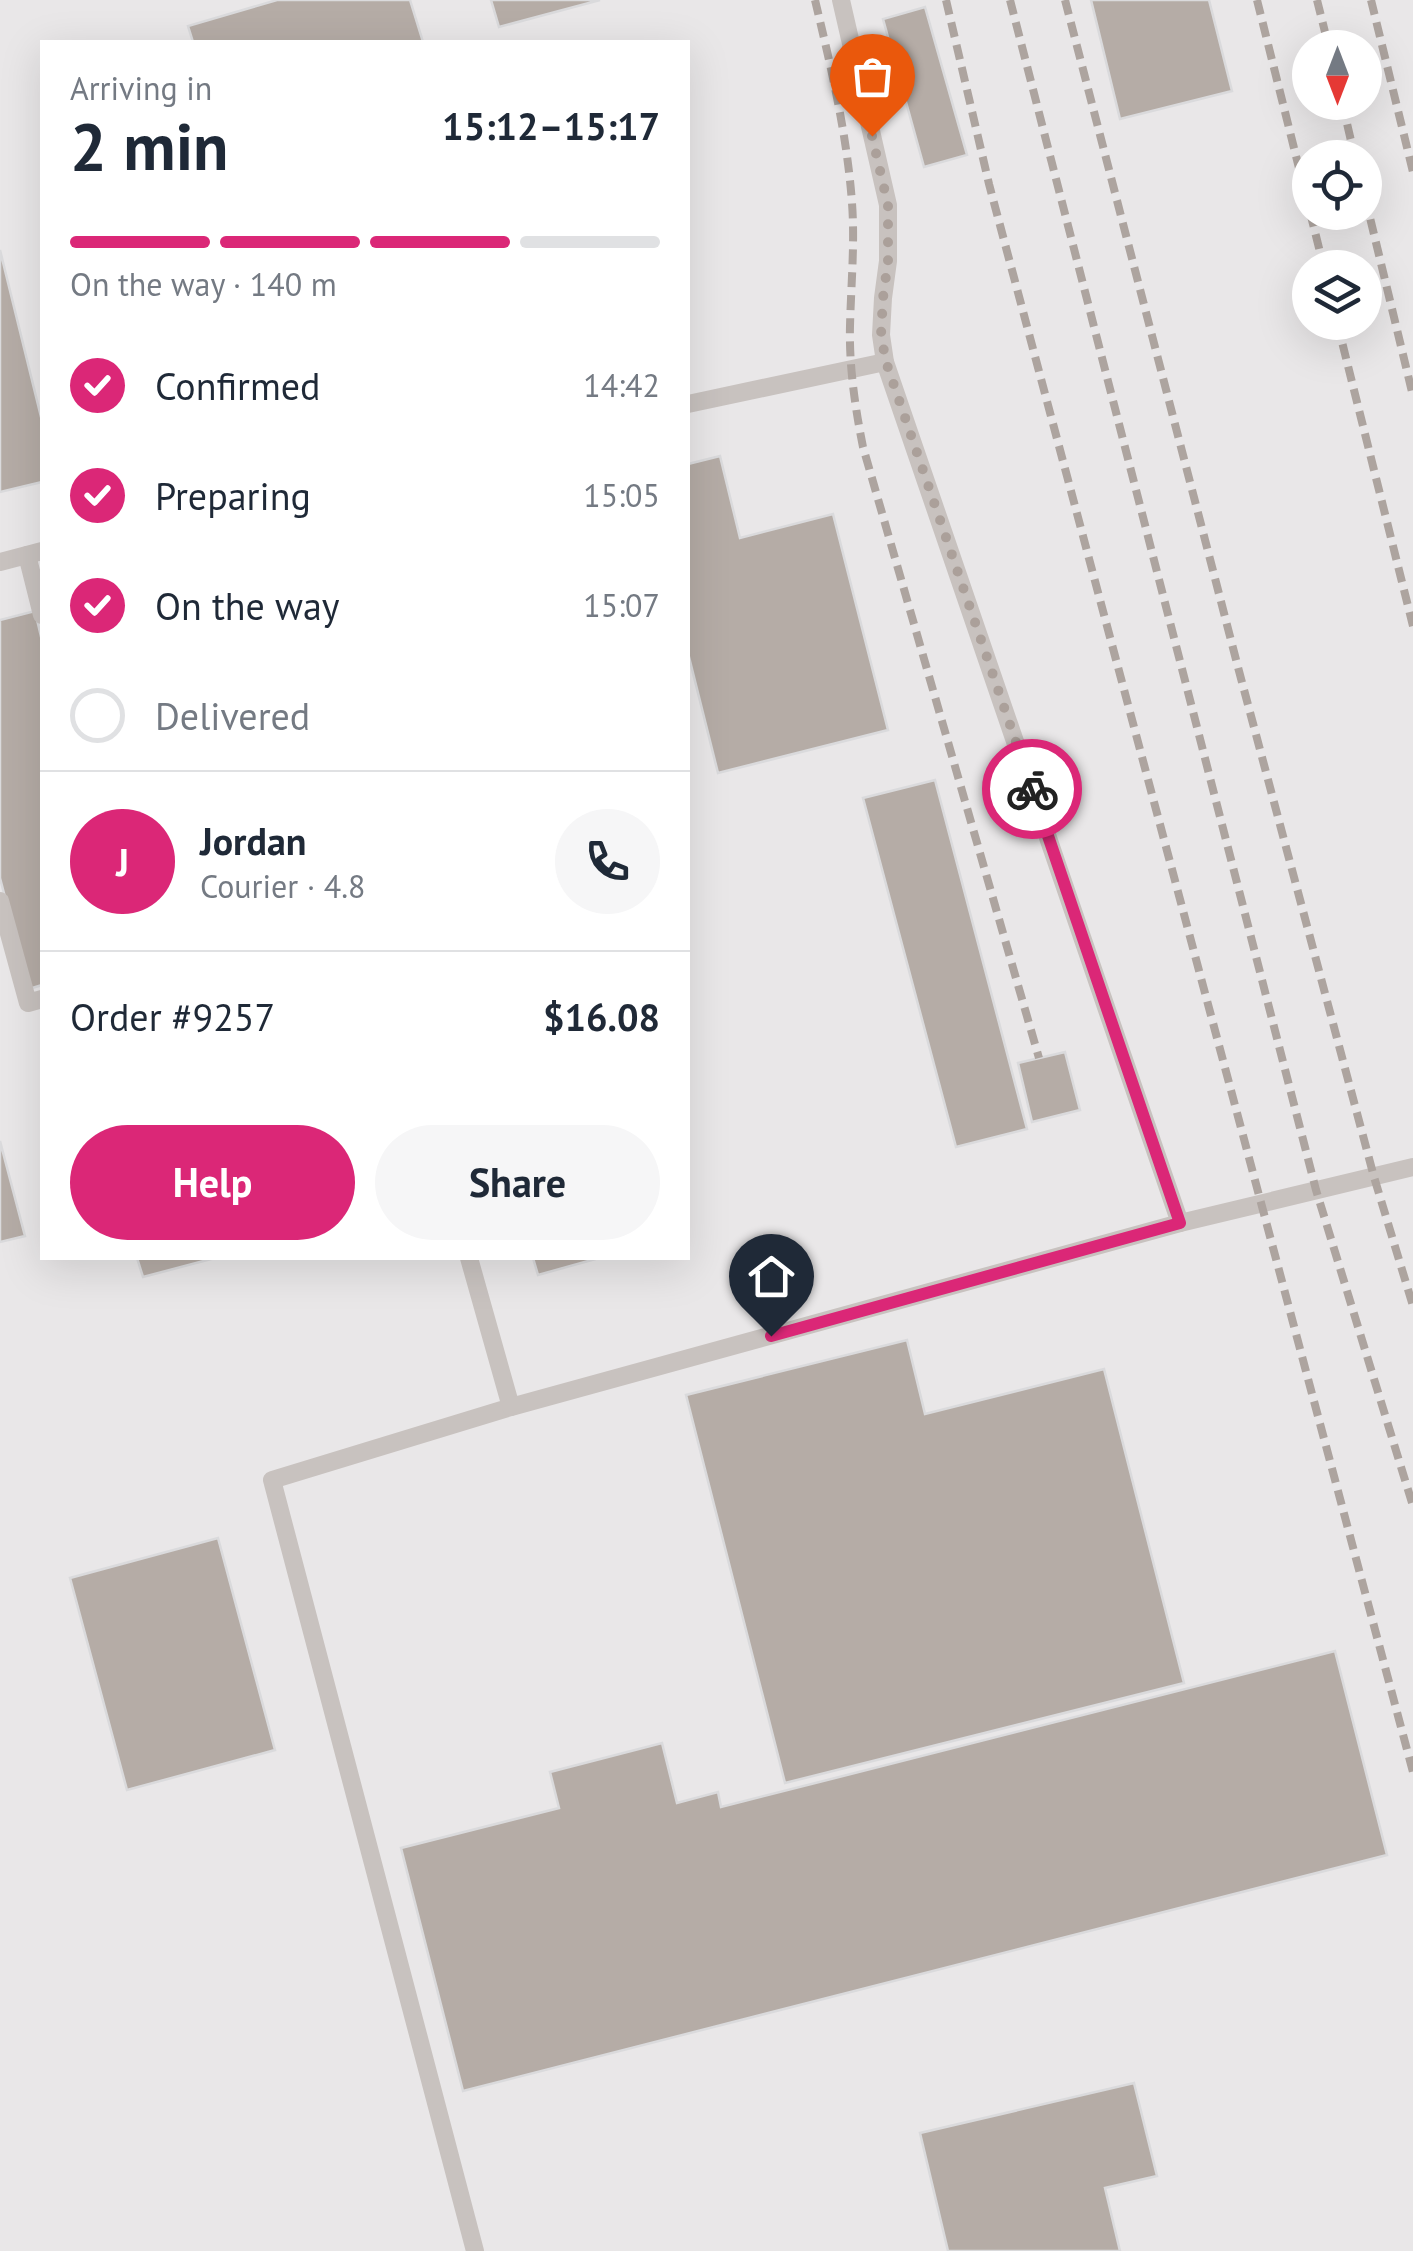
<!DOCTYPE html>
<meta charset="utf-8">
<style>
:root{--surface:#fff;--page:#f6f6f7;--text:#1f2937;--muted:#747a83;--line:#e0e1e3;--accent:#db2777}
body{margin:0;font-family:"PT Sans",sans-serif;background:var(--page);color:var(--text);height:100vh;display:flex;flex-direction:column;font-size:38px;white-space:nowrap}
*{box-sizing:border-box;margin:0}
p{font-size:32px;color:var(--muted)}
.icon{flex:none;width:55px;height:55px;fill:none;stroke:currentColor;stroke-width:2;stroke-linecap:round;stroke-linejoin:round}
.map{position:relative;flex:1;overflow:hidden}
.drawer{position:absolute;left:40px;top:40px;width:650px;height:1220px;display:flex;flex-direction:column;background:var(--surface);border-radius:0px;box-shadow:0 10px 40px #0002}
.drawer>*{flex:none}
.needle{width:65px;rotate:180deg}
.controls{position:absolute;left:1292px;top:30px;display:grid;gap:20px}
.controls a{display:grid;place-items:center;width:90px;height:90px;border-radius:50%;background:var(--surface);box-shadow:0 10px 40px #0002;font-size:50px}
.pin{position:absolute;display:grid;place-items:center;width:85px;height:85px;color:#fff;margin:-102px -42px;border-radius:50% 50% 50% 0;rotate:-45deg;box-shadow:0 0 10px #0007}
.pin .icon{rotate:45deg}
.courier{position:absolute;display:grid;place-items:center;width:100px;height:100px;margin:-50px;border:8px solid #db2777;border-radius:50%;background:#fff;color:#222;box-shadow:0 2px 12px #0007}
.overview em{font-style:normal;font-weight:700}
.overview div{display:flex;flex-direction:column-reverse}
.overview{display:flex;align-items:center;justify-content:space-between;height:170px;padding:0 30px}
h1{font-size:65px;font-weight:700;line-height:75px}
.bar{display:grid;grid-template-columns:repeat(4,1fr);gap:15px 10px;align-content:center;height:120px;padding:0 30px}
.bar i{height:12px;border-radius:8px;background:var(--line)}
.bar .current{background:var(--accent)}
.bar p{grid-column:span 4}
.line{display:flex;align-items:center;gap:25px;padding:0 30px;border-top:2px solid var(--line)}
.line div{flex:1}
.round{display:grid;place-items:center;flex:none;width:105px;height:105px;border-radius:52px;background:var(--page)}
ol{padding:0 30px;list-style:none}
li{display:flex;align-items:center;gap:30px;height:110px}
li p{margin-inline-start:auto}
li .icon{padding:10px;border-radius:50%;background:var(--accent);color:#fff;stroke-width:4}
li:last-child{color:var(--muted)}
li i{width:55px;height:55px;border:5px solid var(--line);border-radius:50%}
.primary-button{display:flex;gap:20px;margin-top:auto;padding:20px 30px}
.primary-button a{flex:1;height:115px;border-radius:60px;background:var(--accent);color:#fff;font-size:40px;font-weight:700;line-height:115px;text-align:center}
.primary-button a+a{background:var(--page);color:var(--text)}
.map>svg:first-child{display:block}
.built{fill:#e9e7e8;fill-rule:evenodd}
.building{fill:#b5aca6;stroke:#dadadc;stroke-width:2.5}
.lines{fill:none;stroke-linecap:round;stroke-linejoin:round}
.service{stroke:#c8c2bf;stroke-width:18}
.rail{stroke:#ada49f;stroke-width:8;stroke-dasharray:15 8;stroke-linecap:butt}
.done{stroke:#aba09a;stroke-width:10;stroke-dasharray:0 18}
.route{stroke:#db2777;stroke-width:12}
</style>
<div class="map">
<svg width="1413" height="2251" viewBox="0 0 1413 2251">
<rect width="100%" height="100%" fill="#f8f8fa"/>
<path class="built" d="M0,0h1413v2251h-1413zM42,42h646v1216h-646zM1310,48h55v54h-55zM1310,158h55v54h-55zM1310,268h55v54h-55z"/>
<g class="building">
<path d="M277,0h133l13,42h-230l-5,-16z"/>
<path d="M491,0h109l-101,27z"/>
<path d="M1091,0h118l23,91 -112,28z"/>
<path d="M925,7l42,148 -43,12 -41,-148z"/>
<path d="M0,250l42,171v61l-42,10z"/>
<path d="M720,456l20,82 93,-24 55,216 -170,43 -30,-120v-189z"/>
<path d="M35,611l7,30v344l-13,4 -29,-111v-258z"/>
<path d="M935,780l92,349 -71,18 -93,-349z"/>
<path d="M1065,1052l15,58 -48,12 -14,-59z"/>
<path d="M0,1141l25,95 -25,6z"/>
<path d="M137,1258h78l-72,19z"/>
<path d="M533,1258h66l-61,17z"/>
<path d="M907,1340l18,74 179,-45 80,314 -399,100 -99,-388z"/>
<path d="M218,1538l57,212 -148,40 -57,-212z"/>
<path d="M1335,1651l52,204 -924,236 -62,-243 158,-40 -9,-36 112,-29 15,60 41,-11 3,15z"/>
<path d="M1134,2083l23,93 -52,12 15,63h-172l-28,-118z"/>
</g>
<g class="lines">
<g class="service">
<path d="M841,0l47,205v56l-5,37 -2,37 4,27 295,861"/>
<path d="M688,404l197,-42"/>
<path d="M27,555l15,60"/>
<path d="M0,562l42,-11"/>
<path d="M0,901l28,102 14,-4"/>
<path d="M469,1258l42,149 -239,73 203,771"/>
<path d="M511,1407l669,-184 233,-56"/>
</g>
<g class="rail">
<path d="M815,0c16,67 32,134 37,203 3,41 -1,81 -2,123 -1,40 5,81 13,121l176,611"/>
<path d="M946,0l43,184 424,1588"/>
<path d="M1010,0l306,1190 97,316"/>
<path d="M1065,0l174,671 135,506 39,129"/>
<path d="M1257,0l53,212"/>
<path d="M1317,0l12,48"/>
<path d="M1371,0l42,172"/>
<path d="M1342,102l13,56"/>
<path d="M1365,197l48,199"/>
<path d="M1310,212l14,56"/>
<path d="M1337,322l76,304"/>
</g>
</g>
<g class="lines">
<path class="done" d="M872,136l16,69v56l-5,37 -2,37 5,27 146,427"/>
<path class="route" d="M771,1336l409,-113 -148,-434"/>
</g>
</svg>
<div class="controls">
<a><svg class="needle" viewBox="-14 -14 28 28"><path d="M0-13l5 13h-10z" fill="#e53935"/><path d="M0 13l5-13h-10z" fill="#747a83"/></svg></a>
<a><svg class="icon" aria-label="locate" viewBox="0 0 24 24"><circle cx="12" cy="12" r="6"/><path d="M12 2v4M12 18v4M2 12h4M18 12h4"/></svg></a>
<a><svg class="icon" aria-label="layers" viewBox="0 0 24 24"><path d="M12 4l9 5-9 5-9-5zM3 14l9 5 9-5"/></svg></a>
</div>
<div class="pin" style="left:872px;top:136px;background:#ea580c"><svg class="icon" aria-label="bag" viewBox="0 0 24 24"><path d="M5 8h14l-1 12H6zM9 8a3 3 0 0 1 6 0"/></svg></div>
<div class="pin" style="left:771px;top:1336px;background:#1f2937"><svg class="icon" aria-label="home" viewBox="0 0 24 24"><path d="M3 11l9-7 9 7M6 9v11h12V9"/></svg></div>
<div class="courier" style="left:1032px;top:789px"><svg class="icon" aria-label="bike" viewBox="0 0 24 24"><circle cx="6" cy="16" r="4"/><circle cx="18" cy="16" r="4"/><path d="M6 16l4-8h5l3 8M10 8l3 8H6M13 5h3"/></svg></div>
<section class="drawer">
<div class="overview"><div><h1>2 min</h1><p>Arriving in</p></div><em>15:12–15:17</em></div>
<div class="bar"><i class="current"></i><i class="current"></i><i class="current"></i><i></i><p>On the way · 140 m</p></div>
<ol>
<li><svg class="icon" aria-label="check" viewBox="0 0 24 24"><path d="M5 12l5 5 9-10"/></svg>Confirmed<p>14:42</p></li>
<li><svg class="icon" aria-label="check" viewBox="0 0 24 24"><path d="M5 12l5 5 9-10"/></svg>Preparing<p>15:05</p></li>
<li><svg class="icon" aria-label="check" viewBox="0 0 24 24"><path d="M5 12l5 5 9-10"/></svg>On the way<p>15:07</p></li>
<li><i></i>Delivered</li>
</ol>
<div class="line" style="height:180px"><b class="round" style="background:var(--accent);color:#fff">J</b><div><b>Jordan</b><p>Courier · 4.8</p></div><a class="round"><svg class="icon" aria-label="phone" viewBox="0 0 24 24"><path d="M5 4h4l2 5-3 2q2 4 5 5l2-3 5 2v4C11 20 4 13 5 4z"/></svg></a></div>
<div class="line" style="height:130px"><div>Order #9257</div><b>$16.08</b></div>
<div class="primary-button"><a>Help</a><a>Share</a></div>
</section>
</div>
